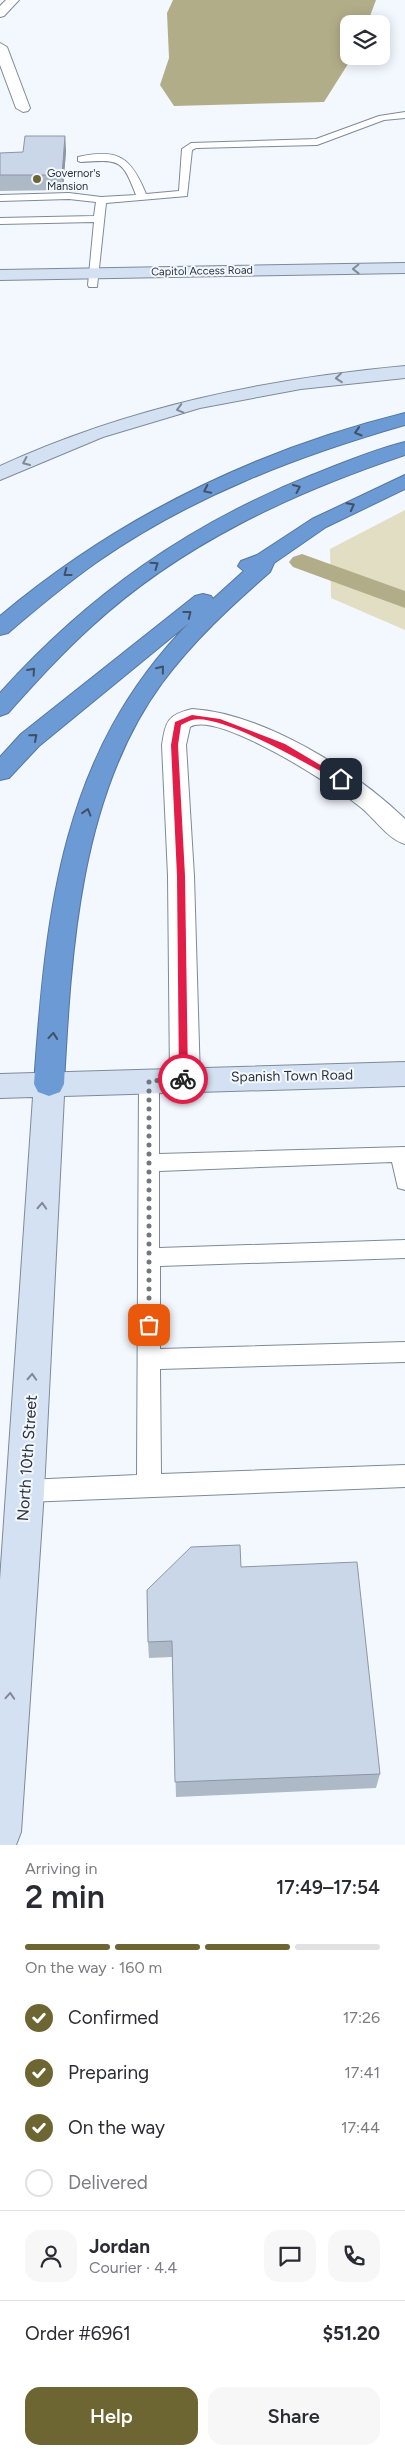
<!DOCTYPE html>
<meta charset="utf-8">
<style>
:root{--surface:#fff;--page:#f7f7f7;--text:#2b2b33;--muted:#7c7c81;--line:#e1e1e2;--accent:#6d6632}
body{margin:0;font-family:Figtree,sans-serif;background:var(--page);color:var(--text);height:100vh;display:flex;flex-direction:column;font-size:19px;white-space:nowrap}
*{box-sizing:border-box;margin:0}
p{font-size:16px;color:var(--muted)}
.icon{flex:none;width:28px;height:28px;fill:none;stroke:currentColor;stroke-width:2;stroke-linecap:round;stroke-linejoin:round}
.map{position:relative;height:1845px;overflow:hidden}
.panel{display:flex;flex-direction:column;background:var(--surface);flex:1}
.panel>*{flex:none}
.fabs{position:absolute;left:340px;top:15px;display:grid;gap:10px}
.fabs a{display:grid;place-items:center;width:50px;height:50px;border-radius:10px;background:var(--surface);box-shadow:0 2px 12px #0003;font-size:25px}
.pin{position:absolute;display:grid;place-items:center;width:42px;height:42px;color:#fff;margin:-21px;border-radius:10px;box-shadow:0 2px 8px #0006}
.courier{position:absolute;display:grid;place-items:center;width:50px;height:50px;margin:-25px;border:4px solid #e11d48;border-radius:50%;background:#fff;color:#222;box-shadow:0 1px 6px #0007}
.overview em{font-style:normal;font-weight:600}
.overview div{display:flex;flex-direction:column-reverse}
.overview{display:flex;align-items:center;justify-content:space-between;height:85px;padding:0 25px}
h1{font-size:32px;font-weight:600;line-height:38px}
.bar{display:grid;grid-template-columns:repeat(4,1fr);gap:8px 5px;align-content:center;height:60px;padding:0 25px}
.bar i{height:6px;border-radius:4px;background:var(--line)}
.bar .active{background:var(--accent)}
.bar p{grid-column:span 4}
.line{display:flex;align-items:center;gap:12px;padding:0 25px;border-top:1px solid var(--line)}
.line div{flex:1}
.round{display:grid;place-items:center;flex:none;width:52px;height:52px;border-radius:15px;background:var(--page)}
ol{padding:0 25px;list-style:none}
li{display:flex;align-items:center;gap:15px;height:55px}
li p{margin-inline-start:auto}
li .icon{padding:5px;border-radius:50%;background:var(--accent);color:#fff;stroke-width:4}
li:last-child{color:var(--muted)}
li i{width:28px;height:28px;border:2px solid var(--line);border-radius:50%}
.action{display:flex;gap:10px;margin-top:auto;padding:10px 25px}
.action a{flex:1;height:58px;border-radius:15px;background:var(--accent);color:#fff;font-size:20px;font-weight:600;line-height:58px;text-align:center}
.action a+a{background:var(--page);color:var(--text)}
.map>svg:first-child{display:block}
.green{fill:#e1dec4}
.water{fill:#b2ad89}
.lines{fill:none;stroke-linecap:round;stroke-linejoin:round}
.canal{fill:#b2ad89;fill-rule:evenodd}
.lane-casing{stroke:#7e8a99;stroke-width:2}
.street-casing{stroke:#7e8a99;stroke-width:2}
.secondary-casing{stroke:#7e8a99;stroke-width:2}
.highway-casing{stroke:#56769e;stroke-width:2}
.lane{fill:#fff;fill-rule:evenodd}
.street{fill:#fff;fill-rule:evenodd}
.secondary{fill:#d3e1f2;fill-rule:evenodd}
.highway{fill:#6c9ad5;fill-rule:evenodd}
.wall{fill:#aeb9c8}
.shaded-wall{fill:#8d96a2}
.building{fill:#cad7e8;stroke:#8d96a2}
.oneway{stroke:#808a95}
.oneway2{stroke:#405167}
.route{fill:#e11d48}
.done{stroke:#72777e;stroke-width:5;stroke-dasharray:0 9}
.poi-dot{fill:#6d6632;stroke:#f3f8ff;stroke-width:2}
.labels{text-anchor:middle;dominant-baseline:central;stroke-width:4;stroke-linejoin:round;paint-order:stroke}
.far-poi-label{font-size:11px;fill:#2d3238;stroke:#f3f8ff;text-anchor:start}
.far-street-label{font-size:11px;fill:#2d3238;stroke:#f3f8ff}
.street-label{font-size:14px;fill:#2d3238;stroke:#f3f8ff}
.near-street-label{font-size:16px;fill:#2d3238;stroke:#f3f8ff}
</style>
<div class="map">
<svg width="405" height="1845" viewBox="0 0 405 1845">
<rect width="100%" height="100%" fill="#f3f8ff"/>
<path class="green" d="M405,510v120l-74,-32 -1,-49z"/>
<path class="water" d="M173,0h203l-9,24h-18v32h4l-29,46 -150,4 -14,-21 9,-27 -2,-45z"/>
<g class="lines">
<path class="canal" d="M302,554l103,37v17l-112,-41 -4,-5 4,-5z"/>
<g class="lane-casing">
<g id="lane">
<path d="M405,112v6l-21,2 -67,25 -121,3 -4,2 -5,46 -81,7 -9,84h-8l-1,-2 6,-63 -94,2v-6l94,-2 2,-14 -27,-3 -69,2v-6l69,-2 32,4 35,-2c-14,-37 -17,-35 -55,-33l-3,-1v-4c40,-9 53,0 68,37l33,-3 3,-42 9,-6 125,-4 63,-23z"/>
<path d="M149,1073l7,3 3,5v73l246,-7v43l-7,-2 -6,-26 -233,9v77l246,-8v18l-245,8v83l245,-7v20l-245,7 1,105 244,-9v22l-379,15 -8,-3 -4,-8 4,-8 8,-3 111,-5 2,-394 3,-5z"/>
</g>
</g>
<g class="street-casing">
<g id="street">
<path d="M6,0h13l-15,16 -4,1v-11z"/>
<path d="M0,43l7,4 23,61 -2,3 -5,1 -7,-4 -16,-43z"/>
<path d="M192,709c70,4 164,62 213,110v25c-18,-5 -31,-27 -46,-38 -24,-20 -142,-96 -169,-79l-4,18 8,131 6,203 -4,8 -11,4 -11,-4 -4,-8 -2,-203 -6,-131c4,-24 5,-30 30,-36z"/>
</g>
</g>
<g class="secondary-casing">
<g id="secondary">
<path d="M405,263v10l-405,7v-10z"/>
<path d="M405,366v12l-104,11 -101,19 -97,29 -103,43v-14c129,-59 264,-87 405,-100z"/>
<path d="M405,1062v24l-341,10 -20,395 -23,341 -5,13h-16v-265l33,-483 -33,1v-24z"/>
</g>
</g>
<g class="highway-casing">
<g id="highway">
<path d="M405,413v12c-108,31 -215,72 -308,137 -31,22 -60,46 -89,71l-8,2v-19c118,-99 256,-166 405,-203z"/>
<path d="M405,442v13c-113,38 -224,89 -313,171 -30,27 -57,57 -84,87l-8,3v-23c88,-98 189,-169 312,-218 30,-12 61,-25 93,-33z"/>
<path d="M405,475v14l-79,38 -52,36 -4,9c-39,34 -77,69 -108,111 -82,112 -91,267 -98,401l-4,8 -11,4 -11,-4 -4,-8c12,-173 27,-331 155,-461l-150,123 -30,32 -9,2v-23l21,-23 174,-138 8,-2 8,2 2,3 31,-28 -6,-5 3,-5 16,-6 55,-36z"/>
</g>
</g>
<use href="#lane" class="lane"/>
<use href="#street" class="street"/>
<use href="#secondary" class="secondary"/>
<use href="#highway" class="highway"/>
</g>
<g class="wall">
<path d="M65,136l1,15 -3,39 -63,1v-38l23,-1z"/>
<path d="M241,1567l139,207 -4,14 -200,9 -4,-140 -23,1 -1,-16z"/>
</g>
<path class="shaded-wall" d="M65,136l1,15 -3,39 -1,-15z"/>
<g class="building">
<path d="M25,136h40l-3,39h-62v-22l23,-1z"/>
<path d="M240,1545l1,22 116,-5 23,212 -205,8 -3,-141 -24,1 -1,-52 44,-43z"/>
</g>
<defs><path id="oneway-chevron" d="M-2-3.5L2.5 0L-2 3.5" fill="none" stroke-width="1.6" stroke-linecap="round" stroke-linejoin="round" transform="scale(1.25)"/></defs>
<g class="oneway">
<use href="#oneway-chevron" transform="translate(356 269) rotate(179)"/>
<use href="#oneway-chevron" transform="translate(339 378) rotate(174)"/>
<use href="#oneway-chevron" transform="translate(180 409) rotate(165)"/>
<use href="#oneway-chevron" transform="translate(26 462) rotate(156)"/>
<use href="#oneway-chevron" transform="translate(42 1206) rotate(-87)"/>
<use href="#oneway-chevron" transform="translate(32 1377) rotate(-87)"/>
<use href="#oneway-chevron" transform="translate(10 1696) rotate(-86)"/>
</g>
<g class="oneway2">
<use href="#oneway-chevron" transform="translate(358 432) rotate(163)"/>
<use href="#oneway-chevron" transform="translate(297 488) rotate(-24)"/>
<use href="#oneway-chevron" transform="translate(207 490) rotate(154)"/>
<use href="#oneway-chevron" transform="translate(351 506) rotate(-28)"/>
<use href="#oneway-chevron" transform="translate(155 565) rotate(-35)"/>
<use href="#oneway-chevron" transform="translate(67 573) rotate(143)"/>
<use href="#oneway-chevron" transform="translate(188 614) rotate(-38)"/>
<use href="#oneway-chevron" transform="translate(161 669) rotate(-51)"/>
<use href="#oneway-chevron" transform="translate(32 671) rotate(-48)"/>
<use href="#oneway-chevron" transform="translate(34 737) rotate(-41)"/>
<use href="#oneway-chevron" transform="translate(87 812) rotate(-73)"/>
<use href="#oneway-chevron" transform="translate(53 1036) rotate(-85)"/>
</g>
<path class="route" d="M192,715l28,4 65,25 59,35 -6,2c-27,-15 -117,-68 -146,-61 -4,1 -7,3 -11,5l-3,20 7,131 3,203 -5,4 -4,-4 -2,-203 -6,-131 4,-23z"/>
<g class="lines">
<path class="done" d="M149,1325v-244l34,-2"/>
</g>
<circle class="poi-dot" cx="37" cy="179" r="5"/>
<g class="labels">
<g class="far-poi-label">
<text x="47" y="173">Governor's<tspan x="47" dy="13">Mansion</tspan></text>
</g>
<g class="far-street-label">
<text transform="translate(202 271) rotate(-1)">Capitol Access Road</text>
</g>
<g class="street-label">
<text transform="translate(292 1076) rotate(-1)">Spanish Town Road</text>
</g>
<g class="near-street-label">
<text transform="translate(27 1458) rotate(-86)">North 10th Street</text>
</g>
</g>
</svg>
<div class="fabs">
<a><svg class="icon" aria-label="layers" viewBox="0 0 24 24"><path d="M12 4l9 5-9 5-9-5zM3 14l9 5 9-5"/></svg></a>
</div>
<div class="pin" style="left:149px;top:1325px;background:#ea580c"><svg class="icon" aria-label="bag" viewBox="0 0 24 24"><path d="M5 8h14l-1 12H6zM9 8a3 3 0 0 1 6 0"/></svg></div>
<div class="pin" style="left:341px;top:779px;background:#1f2937"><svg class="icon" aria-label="home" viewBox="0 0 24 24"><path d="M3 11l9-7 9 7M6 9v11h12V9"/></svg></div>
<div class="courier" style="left:183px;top:1079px"><svg class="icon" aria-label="bike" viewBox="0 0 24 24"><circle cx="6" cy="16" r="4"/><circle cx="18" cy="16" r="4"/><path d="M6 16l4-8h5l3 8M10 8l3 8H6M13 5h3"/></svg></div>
</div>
<section class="panel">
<div class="overview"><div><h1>2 min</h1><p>Arriving in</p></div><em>17:49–17:54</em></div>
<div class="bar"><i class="active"></i><i class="active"></i><i class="active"></i><i></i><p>On the way · 160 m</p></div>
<ol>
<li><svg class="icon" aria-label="check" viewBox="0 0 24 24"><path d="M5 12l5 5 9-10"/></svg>Confirmed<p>17:26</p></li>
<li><svg class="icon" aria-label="check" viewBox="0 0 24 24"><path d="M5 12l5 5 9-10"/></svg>Preparing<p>17:41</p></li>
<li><svg class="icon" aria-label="check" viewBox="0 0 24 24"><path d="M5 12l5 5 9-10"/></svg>On the way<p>17:44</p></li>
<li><i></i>Delivered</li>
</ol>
<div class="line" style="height:90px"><a class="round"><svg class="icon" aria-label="person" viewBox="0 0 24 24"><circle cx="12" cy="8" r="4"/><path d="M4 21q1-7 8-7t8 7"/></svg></a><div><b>Jordan</b><p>Courier · 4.4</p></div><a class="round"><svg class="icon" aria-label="chat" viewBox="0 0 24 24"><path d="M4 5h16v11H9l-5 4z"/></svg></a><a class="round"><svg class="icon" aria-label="phone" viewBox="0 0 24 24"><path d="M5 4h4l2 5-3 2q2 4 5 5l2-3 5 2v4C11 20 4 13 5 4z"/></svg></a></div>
<div class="line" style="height:65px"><div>Order #6961</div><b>$51.20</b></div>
<div class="action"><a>Help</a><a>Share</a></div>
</section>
